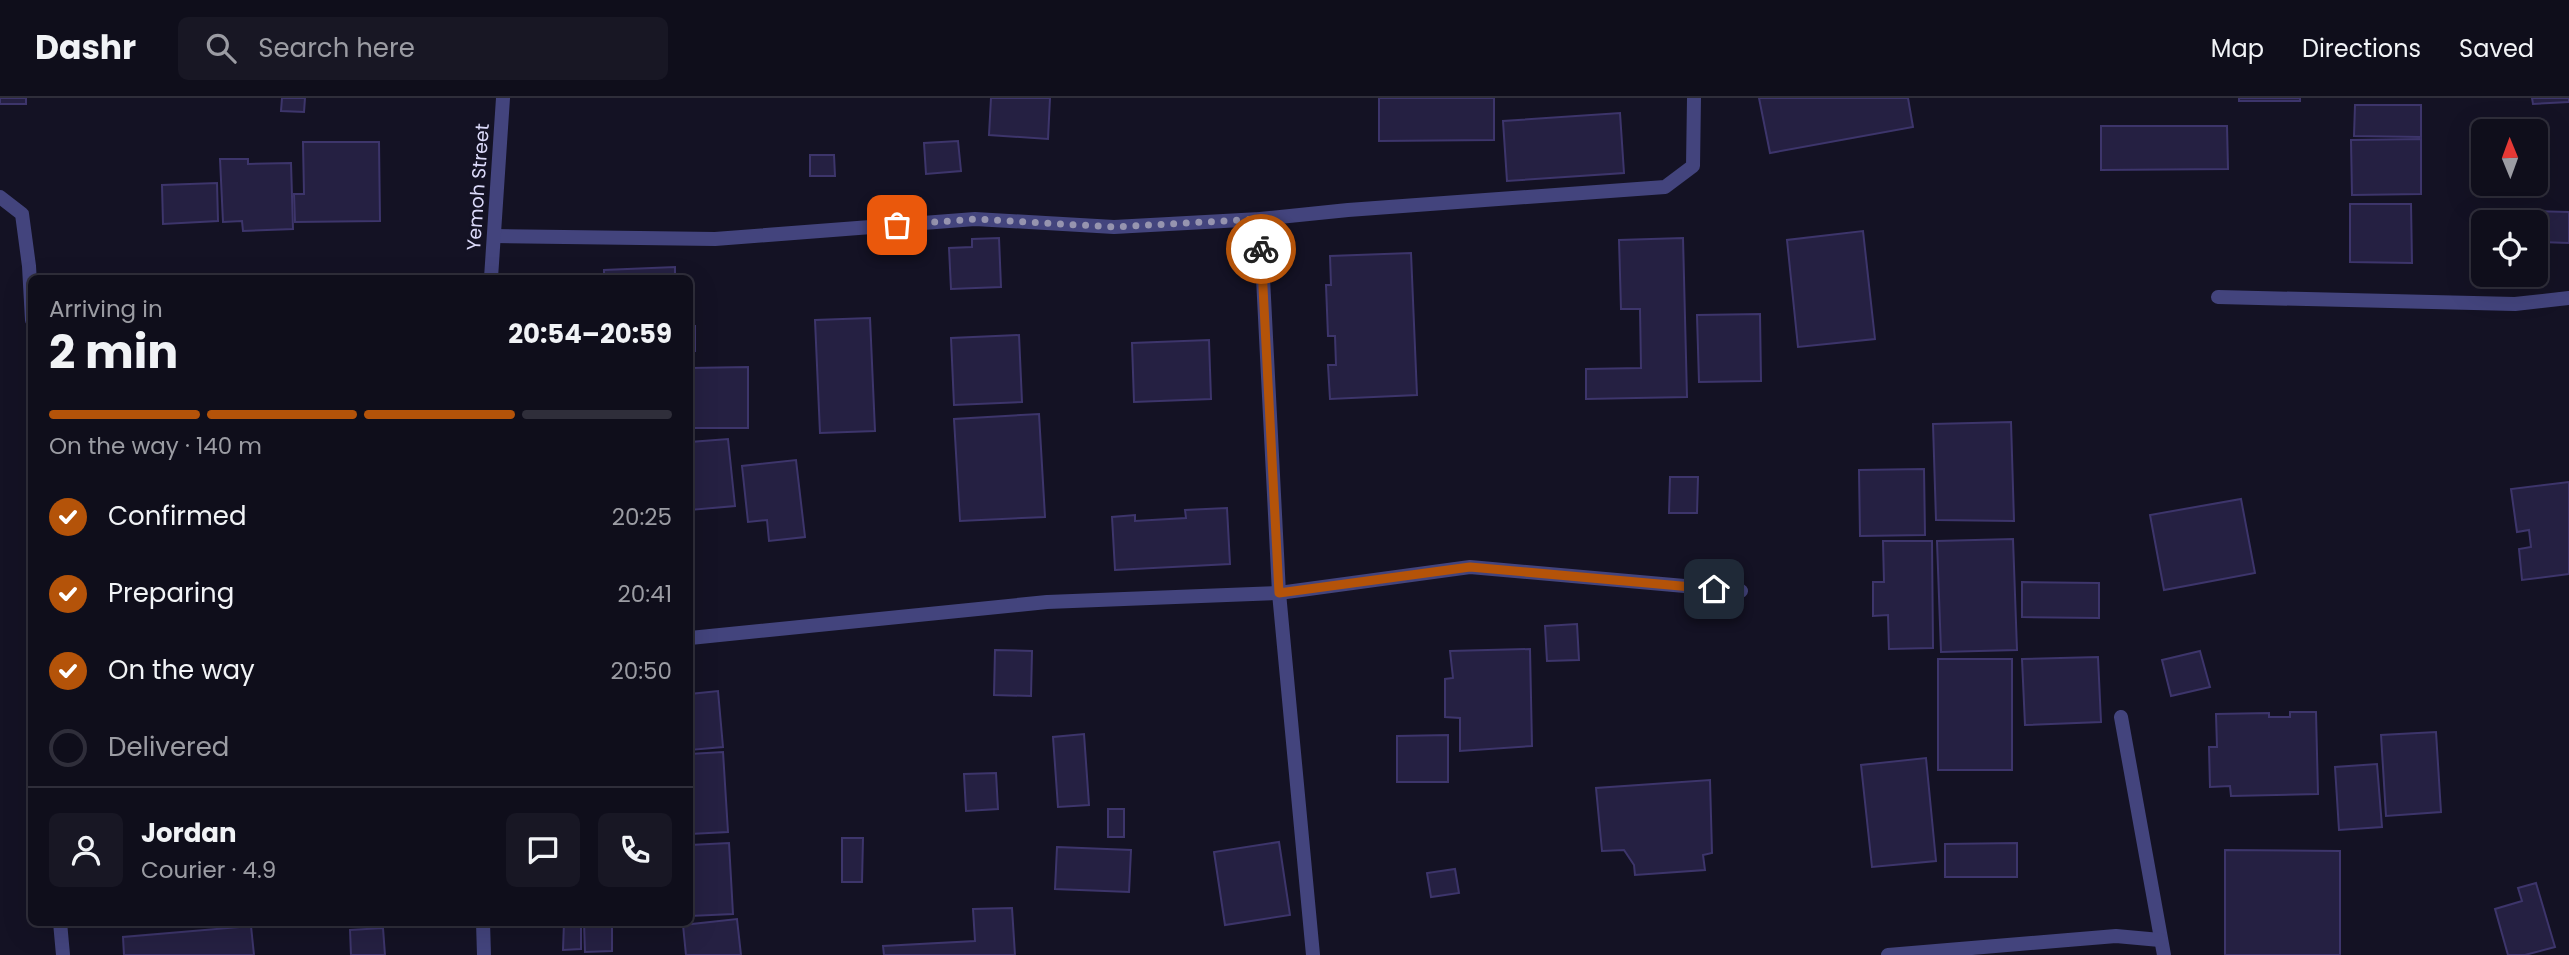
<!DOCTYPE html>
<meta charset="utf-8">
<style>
:root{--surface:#0f0e1b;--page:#181724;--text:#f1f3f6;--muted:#9b9ca3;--line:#2f2e3a;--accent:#b45309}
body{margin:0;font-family:Poppins,sans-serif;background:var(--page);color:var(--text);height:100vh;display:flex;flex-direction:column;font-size:26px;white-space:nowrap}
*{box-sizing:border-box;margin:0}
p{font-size:23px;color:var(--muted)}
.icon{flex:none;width:38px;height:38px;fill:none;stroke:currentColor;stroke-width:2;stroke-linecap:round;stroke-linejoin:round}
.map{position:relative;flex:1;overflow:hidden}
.details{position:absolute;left:28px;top:177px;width:665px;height:651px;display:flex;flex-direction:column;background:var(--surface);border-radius:10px;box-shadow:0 7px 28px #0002,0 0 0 2px var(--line)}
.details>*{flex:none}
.needle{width:46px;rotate:359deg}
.fabs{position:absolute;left:2471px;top:21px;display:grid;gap:14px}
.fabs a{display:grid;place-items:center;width:77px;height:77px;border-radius:10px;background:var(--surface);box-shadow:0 7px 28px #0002,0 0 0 2px var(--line);font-size:35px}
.pin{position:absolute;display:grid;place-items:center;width:60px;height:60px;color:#fff;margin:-30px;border-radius:14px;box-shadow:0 4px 10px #0006}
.courier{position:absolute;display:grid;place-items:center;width:70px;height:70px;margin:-35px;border:5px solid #b45309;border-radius:50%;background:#fff;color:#222;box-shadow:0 2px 9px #0007}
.headline em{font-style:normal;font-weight:700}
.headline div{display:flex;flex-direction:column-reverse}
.headline{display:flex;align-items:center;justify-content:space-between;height:119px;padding:0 21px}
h1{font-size:46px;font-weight:700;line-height:52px}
.bar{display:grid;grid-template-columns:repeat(4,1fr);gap:10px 7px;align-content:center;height:84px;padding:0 21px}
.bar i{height:9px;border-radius:5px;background:var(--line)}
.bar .current{background:var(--accent)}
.bar p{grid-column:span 4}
.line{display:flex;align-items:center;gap:18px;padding:0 21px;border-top:2px solid var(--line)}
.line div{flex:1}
.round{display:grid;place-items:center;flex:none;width:74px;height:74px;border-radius:10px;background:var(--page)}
ol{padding:0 21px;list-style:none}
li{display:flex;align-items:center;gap:21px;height:77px}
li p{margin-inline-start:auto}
li .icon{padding:7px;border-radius:50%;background:var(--accent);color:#fff;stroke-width:4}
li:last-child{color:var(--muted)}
li i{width:38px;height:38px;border:4px solid var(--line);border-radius:50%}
header{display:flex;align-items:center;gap:42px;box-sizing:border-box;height:98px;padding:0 35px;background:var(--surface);border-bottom:2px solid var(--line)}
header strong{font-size:33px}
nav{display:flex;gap:38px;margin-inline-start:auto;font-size:24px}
.search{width:490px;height:63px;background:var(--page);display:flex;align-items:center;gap:18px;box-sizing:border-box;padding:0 24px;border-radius:10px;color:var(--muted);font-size:26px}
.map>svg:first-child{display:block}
.building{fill:#252042;stroke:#3d356b;stroke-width:2}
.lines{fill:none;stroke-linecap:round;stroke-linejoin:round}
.lane{stroke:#43447d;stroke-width:14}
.street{stroke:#43447d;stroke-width:14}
.done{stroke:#9694af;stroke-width:7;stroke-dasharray:0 12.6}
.route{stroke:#b45309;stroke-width:9}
.labels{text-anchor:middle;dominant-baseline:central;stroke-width:5;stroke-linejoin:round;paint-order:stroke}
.street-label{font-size:19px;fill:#dcdafa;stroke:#141224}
</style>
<header>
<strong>Dashr</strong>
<div class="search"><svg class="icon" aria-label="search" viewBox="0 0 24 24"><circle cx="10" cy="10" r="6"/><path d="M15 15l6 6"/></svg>Search here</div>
<nav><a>Map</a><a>Directions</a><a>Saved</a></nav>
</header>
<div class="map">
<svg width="2569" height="857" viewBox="0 0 2569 857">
<rect width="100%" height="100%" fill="#141224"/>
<g class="building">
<rect x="0" y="0" width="26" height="6"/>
<path d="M282,0h23l-1,14 -23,-1z"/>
<path d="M991,0h59l-2,41 -59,-4z"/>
<path d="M1379,0h115v42l-115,1z"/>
<path d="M1759,0h149l5,29 -143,26z"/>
<rect x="2239" y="0" width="61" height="3"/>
<path d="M2532,0h37v4l-36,2z"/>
<path d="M2355,7h66v32l-67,-1z"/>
<path d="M1620,15l4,60 -117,8 -4,-60z"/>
<path d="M2101,28h126l1,43 -127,1z"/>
<path d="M2421,41v55l-69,1 -1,-55z"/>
<path d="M958,43l3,30 -35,3 -2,-31z"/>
<path d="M303,44h76l1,79 -85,1 -1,-28h10z"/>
<path d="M810,57h24l1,21h-25z"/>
<path d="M220,61h28v5l43,-1 2,66 -50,2 -1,-10 -19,1z"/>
<path d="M217,85l1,38 -55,3 -1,-39z"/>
<path d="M2350,106h61l1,59 -62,-1z"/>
<path d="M2502,112l67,2v31l-33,-1v-20h-35z"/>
<path d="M1863,133l12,108 -77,8 -11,-107z"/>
<path d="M999,140l2,49 -50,2 -2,-41 23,-1v-8z"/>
<path d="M1683,140l4,159 -101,2v-30l55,-1 -1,-59h-19l-2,-69z"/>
<path d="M1411,155l6,142 -87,4 -2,-34h8l-1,-29h-7l-2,-51h5l-1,-29z"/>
<path d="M675,169v11h-71v-8z"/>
<path d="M1760,216l1,67 -62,1 -2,-67z"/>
<path d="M870,220l5,113 -55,2 -5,-113z"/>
<rect x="690" y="228" width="5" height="25"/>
<path d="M1019,237l3,67 -68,3 -3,-67z"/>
<path d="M1209,242l2,59 -77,3 -2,-59z"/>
<path d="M748,269v61h-58v-60z"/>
<path d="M1039,316l6,103 -85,4 -6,-102z"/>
<path d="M2011,324l3,99 -78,-1 -3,-96z"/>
<path d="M728,341l7,67 -45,4v-68z"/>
<path d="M796,362l9,77 -36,4 -2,-21 -19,2 -6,-56z"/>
<path d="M1924,371l1,66 -65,1 -1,-66z"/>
<path d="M1670,379h28l-1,36h-28z"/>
<path d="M2569,384v92l-47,6 -3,-31 12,-2 -2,-17 -12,2 -6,-43z"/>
<path d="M2241,401l14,74 -91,17 -14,-75z"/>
<path d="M1227,410l3,56 -115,6 -3,-53 23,-2v6l51,-3 -1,-8z"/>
<path d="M2013,441l4,111 -76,2 -4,-111z"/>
<path d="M1883,443h49l1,107 -44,1 -1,-34 -15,1v-34h11z"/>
<path d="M2022,484l77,1v35l-77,-1z"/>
<path d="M1577,526l2,36 -32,1 -2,-35z"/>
<path d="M1530,551l2,97 -72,5v-33l-15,-1v-38l8,-1 -3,-27z"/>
<path d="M995,552l37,1 -1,45 -37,-1z"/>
<path d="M2200,553l10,36 -39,9 -9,-36z"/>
<path d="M2098,559l3,65 -76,3 -3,-66z"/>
<rect x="1938" y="561" width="74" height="111"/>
<path d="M718,593l5,56 -33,3v-56z"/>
<path d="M2290,614h26l2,82 -87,2 -1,-10 -20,1 -1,-40h8l-1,-33 53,-1v4h21z"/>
<path d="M2436,634l5,80 -55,4 -5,-81z"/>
<path d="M1084,636l5,71 -31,2 -5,-70z"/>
<path d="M1448,637v47h-51v-46z"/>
<path d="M723,654l5,80 -38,2v-80z"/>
<path d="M1926,660l10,103 -64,6 -11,-102z"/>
<path d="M2377,666l5,63 -43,3 -4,-63z"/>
<path d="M996,675l2,36 -32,2 -2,-37z"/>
<path d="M1710,682l2,73 -9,2 2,15 -70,5 -1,-10 -10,-15 -22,1 -6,-63z"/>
<rect x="1108" y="711" width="16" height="28"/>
<path d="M842,740h21l-1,44h-20z"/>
<path d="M1279,744l11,73 -65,10 -11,-73z"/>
<path d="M729,745l4,71 -43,2v-71z"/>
<path d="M2017,745v34h-72v-33z"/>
<path d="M1057,749l74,3 -2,42 -74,-3z"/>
<path d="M2225,752l115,1v104h-115z"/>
<path d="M1455,771l4,24 -28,4 -4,-24z"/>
<path d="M2536,785l19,64 -30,8h-17l-13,-46 27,-8 -4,-13z"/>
<path d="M1012,810l3,47h-131l-1,-9 92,-5 -2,-32z"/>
<path d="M737,821l4,36h-55l-3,-30z"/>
<path d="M564,824h17v27l-18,1z"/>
<path d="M584,824h28v29l-27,1z"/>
<path d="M251,828l3,29h-130l-1,-18z"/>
<path d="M383,830l2,27h-34l-1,-25z"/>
</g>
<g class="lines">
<path class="lane" d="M2121,619l43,238"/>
<g class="street">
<path d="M0,99l22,17 7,52 3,54"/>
<path d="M1260,121l19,374 34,362"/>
<path d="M494,138l221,3 260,-20 139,8 146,-8 88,-9 317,-23 28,-21 1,-68"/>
<path d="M491,180l12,-180"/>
<path d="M2218,199l297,7 54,-6"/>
<path d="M690,540l357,-36 232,-9 191,-26 271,24"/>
<path d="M60,824l3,33"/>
<path d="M483,824l1,33"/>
<path d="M1888,857l228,-19 44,4"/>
</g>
</g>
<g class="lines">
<path class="done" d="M897,127l78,-6 139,8 146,-8 1,30"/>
<path class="route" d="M1261,151l18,344 191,-26 244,22"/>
</g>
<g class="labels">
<g class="street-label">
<text transform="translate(478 89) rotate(-86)">Yemoh Street</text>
</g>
</g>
</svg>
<div class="fabs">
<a><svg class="needle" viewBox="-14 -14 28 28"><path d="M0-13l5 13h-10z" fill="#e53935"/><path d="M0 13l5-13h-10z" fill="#9b9ca3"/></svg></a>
<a><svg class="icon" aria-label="locate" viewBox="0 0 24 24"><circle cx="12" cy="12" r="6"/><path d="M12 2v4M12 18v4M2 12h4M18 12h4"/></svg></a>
</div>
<div class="pin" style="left:897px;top:127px;background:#ea580c"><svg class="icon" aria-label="bag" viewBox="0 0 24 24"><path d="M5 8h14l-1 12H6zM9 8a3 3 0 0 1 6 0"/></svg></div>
<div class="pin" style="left:1714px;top:491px;background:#1f2937"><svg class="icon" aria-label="home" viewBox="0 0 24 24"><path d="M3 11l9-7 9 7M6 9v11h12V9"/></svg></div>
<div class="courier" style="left:1261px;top:151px"><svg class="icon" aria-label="bike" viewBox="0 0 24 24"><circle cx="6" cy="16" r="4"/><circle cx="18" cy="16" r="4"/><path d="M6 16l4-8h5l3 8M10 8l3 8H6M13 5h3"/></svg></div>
<section class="details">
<div class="headline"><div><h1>2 min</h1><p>Arriving in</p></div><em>20:54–20:59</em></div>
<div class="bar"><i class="current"></i><i class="current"></i><i class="current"></i><i></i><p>On the way · 140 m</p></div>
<ol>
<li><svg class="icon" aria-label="check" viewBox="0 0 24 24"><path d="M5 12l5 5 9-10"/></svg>Confirmed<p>20:25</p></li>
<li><svg class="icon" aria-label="check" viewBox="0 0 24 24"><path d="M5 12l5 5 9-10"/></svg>Preparing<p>20:41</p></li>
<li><svg class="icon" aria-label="check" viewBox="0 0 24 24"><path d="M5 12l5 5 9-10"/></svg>On the way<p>20:50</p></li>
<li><i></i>Delivered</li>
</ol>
<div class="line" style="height:126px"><a class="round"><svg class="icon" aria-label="person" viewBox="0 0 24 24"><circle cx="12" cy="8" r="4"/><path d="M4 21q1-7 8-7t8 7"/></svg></a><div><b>Jordan</b><p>Courier · 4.9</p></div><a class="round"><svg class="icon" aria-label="chat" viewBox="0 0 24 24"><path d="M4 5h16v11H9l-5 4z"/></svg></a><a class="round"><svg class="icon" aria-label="phone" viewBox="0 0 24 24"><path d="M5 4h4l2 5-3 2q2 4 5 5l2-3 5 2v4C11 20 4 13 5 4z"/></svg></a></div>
</section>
</div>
